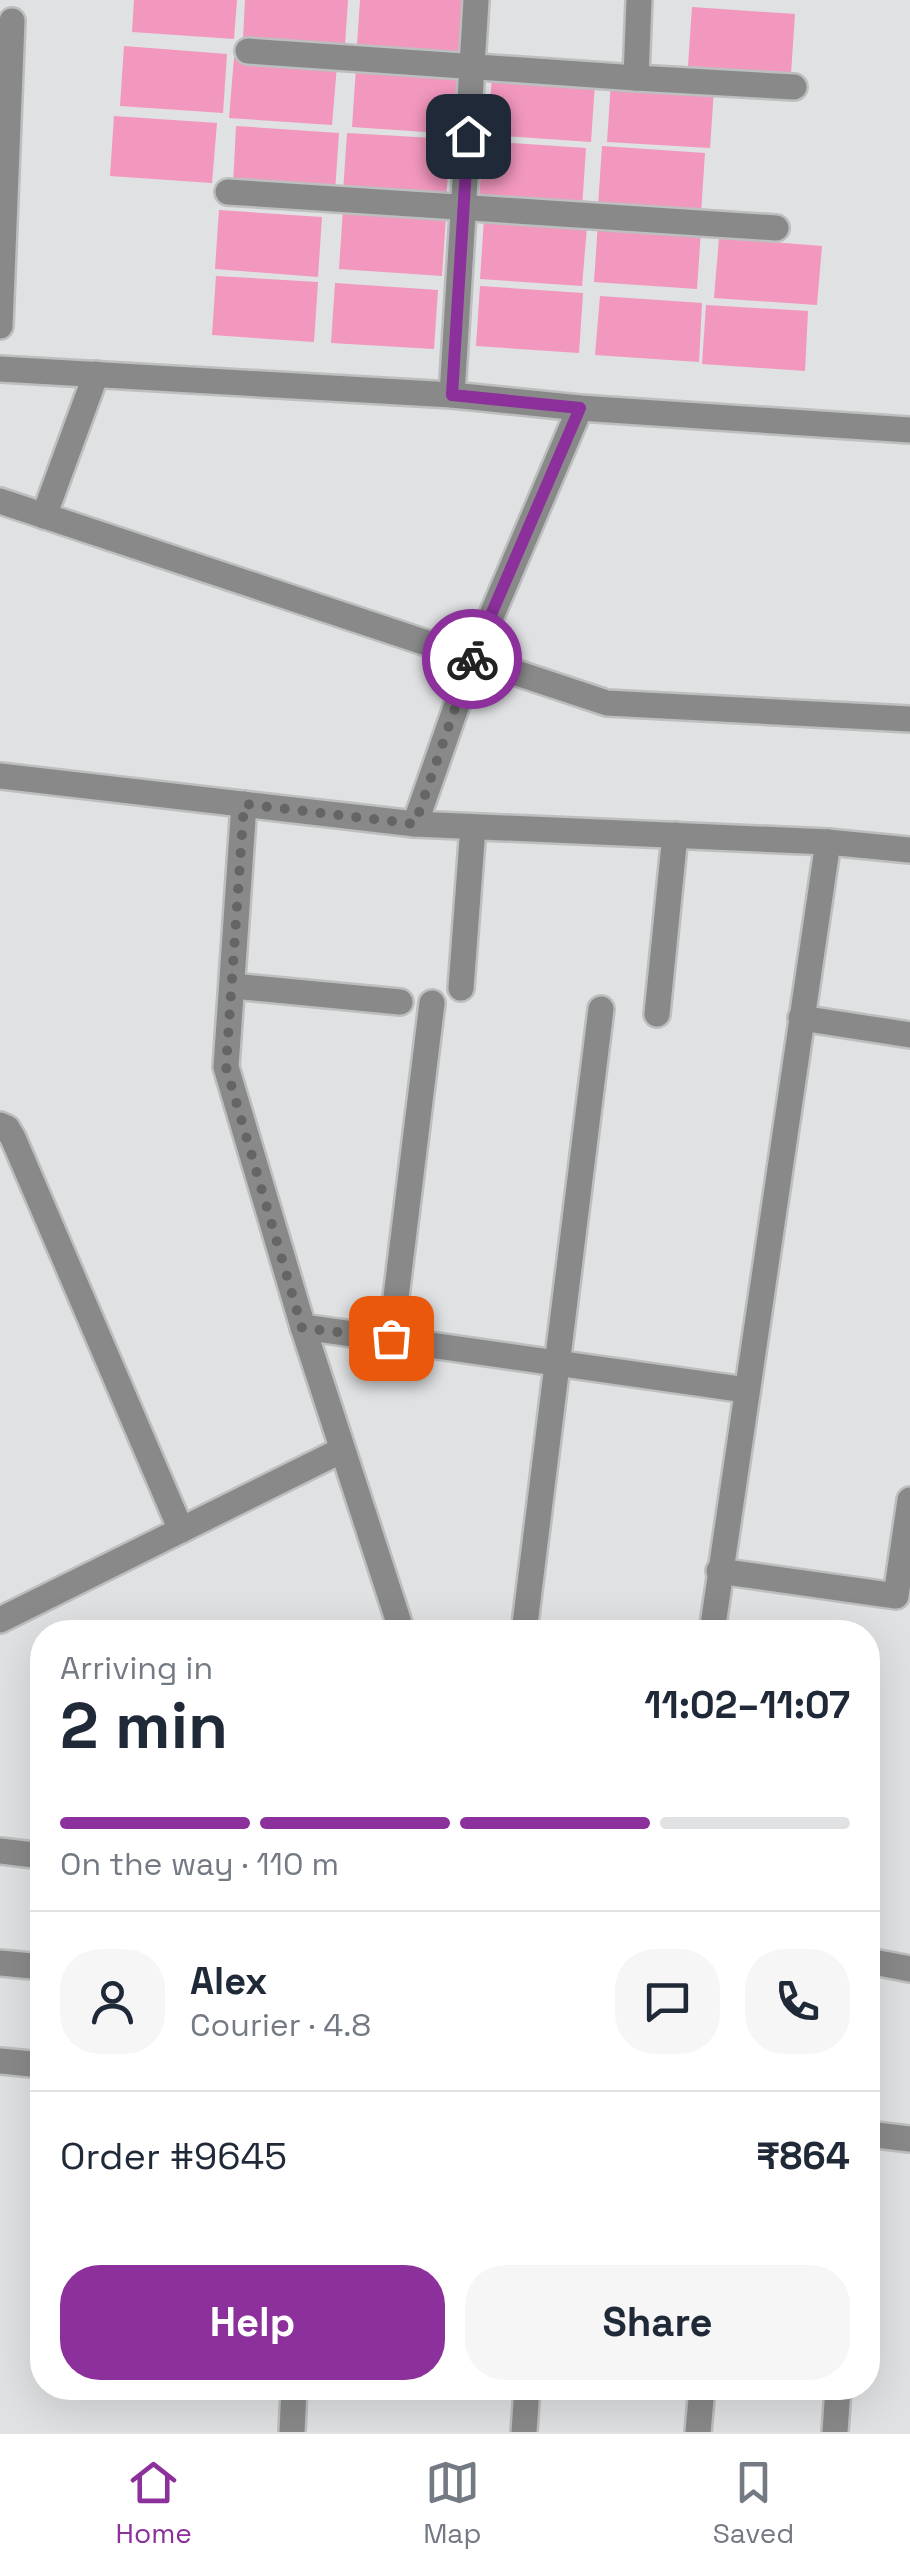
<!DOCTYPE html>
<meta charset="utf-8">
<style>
:root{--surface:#fff;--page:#f6f6f7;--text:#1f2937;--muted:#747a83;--line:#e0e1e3;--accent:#8c309b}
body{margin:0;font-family:"Space Grotesk",sans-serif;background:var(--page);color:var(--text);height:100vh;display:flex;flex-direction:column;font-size:38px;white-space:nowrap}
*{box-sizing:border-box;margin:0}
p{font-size:32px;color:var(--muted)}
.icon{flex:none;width:55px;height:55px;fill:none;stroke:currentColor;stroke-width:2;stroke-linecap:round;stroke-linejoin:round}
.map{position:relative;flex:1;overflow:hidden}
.panel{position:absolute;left:30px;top:1620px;width:850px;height:780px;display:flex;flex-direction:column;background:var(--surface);border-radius:40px;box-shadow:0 10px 40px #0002}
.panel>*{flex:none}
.pin{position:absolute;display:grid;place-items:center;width:85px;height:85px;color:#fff;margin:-42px;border-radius:20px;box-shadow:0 5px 15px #0006}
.courier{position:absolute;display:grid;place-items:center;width:100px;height:100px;margin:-50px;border:8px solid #8c309b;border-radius:50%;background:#fff;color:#222;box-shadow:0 2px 12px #0007}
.headline em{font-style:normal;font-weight:700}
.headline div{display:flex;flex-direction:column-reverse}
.headline{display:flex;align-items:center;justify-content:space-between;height:170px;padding:0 30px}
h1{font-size:65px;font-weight:700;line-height:75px}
.bar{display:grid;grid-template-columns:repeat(4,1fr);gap:15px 10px;align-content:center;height:120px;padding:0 30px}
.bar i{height:12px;border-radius:8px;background:var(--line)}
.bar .on{background:var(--accent)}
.bar p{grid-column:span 4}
.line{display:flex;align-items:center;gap:25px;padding:0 30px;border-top:2px solid var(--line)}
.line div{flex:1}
.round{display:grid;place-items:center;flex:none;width:105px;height:105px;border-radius:40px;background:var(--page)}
.button{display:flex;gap:20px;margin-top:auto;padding:20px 30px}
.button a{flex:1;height:115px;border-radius:40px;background:var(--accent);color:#fff;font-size:40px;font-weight:700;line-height:115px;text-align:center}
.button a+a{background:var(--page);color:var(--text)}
.menu{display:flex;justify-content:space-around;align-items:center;height:140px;border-top:2px solid var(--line);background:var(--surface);font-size:28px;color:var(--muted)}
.menu a{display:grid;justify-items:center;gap:5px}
.menu .on{color:var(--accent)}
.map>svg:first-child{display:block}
.building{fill:#f297be}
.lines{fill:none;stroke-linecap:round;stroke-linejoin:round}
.minor-casing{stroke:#bdbfbf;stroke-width:30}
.minor{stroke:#8a8989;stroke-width:25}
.done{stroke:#646565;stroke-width:10;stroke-dasharray:0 18}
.route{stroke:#8c309b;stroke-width:12}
</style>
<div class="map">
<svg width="910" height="2432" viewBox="0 0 910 2432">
<rect width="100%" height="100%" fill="#dfe1e2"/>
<g class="building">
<path d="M134,0h103l-3,39 -102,-7z"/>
<path d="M245,0h103l-3,45 -102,-7z"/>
<path d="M360,0h103l-4,53 -102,-8z"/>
<path d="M692,7l103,7 -4,60 -103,-8z"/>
<path d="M124,46l103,8 -4,59 -103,-7z"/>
<path d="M234,58l103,7 -5,60 -103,-7z"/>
<path d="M356,68l103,7 -4,59 -103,-7z"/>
<path d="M492,75l103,8 -4,59 -103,-7z"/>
<path d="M611,82l103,7 -4,59 -103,-6z"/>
<path d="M114,116l103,7 -5,60 -102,-7z"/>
<path d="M236,126l103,7 -4,59 -102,-6z"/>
<path d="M347,133l104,6 -5,60 -103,-7z"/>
<path d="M483,141l103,7 -4,60 -103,-8z"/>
<path d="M602,146l103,7 -4,60 -103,-7z"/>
<path d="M343,209l103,8 -4,59 -103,-7z"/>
<path d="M219,210l103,7 -4,60 -103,-8z"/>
<path d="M484,219l103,8 -5,59 -102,-7z"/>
<path d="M598,222l103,8 -4,59 -103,-7z"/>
<path d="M719,238l103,8 -5,59 -103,-7z"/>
<path d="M216,276l102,6 -4,60 -102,-7z"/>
<path d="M335,283l103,7 -4,59 -103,-6z"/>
<path d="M480,286l103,7 -4,60 -103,-7z"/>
<path d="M600,296l102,7 -3,59 -104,-7z"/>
<path d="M706,305l102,6 -3,60 -103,-7z"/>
</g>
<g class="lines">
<g class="minor-casing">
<g id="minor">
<path d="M639,0l-3,78 158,9"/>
<path d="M248,51l388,27"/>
<path d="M228,192l548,36"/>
<path d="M0,326l12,-305"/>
<path d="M0,369l452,26 128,13 330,22"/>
<path d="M452,395l24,-395"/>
<path d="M0,501l607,202 303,16"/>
<path d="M44,516l52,-142"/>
<path d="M0,776l415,48 413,18 82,8"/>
<path d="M244,804l-18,263 77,260 99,305"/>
<path d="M415,824l58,-165 107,-251"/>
<path d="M233,986l167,16"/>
<path d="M461,988l12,-161"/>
<path d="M657,1014l18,-179"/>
<path d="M801,1018l109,17"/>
<path d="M0,1125l7,3 6,10 168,392"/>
<path d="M303,1327l443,63"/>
<path d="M391,1338l41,-335"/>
<path d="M719,1571l177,25 14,-96"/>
<path d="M0,1620l342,-170"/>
<path d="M524,1632l77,-623"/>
<path d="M712,1632l116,-790"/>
<path d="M0,1851l42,5"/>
<path d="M868,1961l42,8"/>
<path d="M0,1963l42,4"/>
<path d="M0,2061l42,4"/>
<path d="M868,2134l42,5"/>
<path d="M292,2432l2,-44"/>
<path d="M524,2432l3,-44"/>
<path d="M698,2432l4,-44"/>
<path d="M835,2432l3,-44"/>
</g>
</g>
<use href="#minor" class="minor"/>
</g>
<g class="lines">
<path class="done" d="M391,1338l-89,-10 -76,-261 18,-263 171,20 57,-165"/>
<path class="route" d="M468,136l-16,259 128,13 -108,251"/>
</g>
</svg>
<div class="pin" style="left:391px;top:1338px;background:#ea580c"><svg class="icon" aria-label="bag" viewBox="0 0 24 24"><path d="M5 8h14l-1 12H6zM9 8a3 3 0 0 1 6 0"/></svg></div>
<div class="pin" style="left:468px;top:136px;background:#1f2937"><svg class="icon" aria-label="home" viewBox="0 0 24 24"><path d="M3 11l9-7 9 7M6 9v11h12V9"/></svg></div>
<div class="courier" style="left:472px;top:659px"><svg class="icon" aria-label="bike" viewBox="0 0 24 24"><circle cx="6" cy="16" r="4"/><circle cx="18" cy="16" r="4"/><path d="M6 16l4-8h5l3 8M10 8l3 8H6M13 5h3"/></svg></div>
<section class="panel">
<div class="headline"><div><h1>2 min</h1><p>Arriving in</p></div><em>11:02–11:07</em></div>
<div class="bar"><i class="on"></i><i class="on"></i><i class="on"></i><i></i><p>On the way · 110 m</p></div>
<div class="line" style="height:180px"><a class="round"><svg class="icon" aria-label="person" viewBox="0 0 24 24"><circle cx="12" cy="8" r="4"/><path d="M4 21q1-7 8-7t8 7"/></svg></a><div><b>Alex</b><p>Courier · 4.8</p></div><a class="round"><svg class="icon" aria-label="chat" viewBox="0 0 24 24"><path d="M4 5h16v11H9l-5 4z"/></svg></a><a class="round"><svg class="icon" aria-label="phone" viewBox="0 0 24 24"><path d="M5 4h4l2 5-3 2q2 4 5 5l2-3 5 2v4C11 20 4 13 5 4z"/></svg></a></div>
<div class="line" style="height:130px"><div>Order #9645</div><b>₹864</b></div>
<div class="button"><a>Help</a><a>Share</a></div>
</section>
</div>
<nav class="menu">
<a class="on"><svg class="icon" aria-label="home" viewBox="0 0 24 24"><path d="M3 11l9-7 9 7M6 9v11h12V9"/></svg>Home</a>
<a><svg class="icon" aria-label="map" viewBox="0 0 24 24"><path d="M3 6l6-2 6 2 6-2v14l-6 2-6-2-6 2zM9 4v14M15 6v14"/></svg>Map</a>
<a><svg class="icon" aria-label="saved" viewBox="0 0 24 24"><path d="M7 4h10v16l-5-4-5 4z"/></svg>Saved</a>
</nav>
